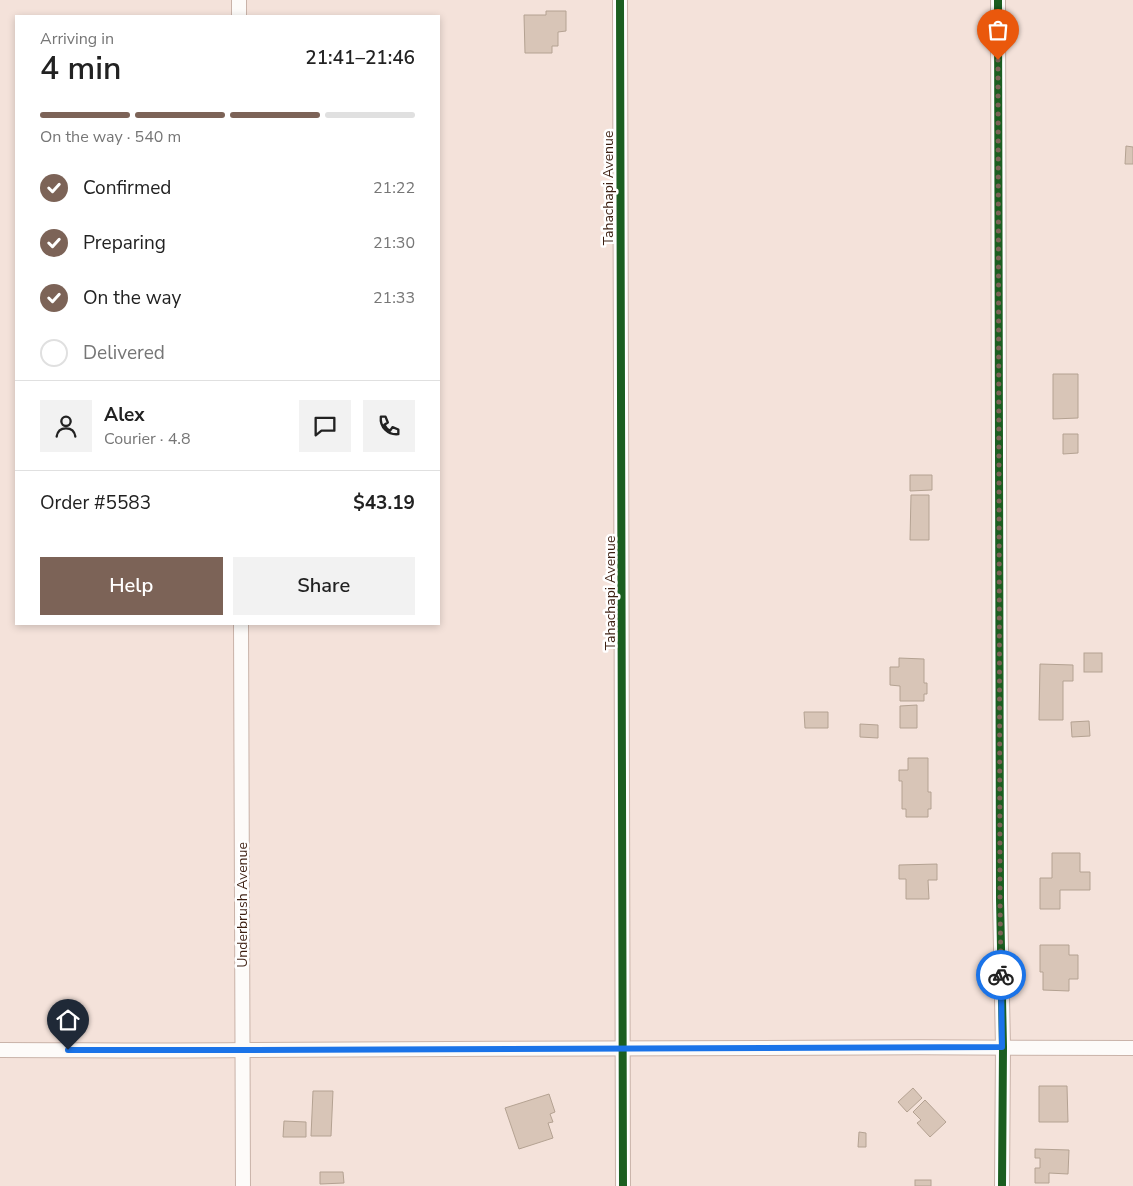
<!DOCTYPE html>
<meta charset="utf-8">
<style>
:root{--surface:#fff;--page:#f2f2f2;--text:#222;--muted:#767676;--line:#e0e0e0;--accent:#7c6357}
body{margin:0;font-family:"Nunito Sans",sans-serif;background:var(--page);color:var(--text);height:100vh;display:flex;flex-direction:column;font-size:19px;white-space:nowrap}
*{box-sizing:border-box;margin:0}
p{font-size:16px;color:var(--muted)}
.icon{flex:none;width:28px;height:28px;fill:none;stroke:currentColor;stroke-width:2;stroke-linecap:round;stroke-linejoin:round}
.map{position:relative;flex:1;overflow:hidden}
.drawer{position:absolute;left:15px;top:15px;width:425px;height:610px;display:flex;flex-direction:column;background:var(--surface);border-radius:0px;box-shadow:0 2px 8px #0003}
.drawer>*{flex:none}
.pin{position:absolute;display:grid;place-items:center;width:42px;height:42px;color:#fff;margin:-51px -21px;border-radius:50% 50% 50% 0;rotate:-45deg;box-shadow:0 0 5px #0007}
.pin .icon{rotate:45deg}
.courier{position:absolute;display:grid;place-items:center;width:50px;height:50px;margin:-25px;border:4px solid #1a73e8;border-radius:50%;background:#fff;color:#222;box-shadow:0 1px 6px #0007}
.headline em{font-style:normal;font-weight:600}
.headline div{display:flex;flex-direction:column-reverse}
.headline{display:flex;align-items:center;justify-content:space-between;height:85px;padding:0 25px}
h1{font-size:32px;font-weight:600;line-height:38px}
.bar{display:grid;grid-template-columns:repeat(4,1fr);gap:8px 5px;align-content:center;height:60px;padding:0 25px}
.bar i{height:6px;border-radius:4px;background:var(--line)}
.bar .active{background:var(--accent)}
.bar p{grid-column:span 4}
.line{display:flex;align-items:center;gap:12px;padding:0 25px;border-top:1px solid var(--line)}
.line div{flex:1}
.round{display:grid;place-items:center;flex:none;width:52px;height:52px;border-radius:0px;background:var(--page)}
ol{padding:0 25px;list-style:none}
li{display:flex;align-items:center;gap:15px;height:55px}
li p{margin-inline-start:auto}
li .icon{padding:5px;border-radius:50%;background:var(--accent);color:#fff;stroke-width:4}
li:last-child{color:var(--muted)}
li i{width:28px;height:28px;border:2px solid var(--line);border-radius:50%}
.primary-button{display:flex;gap:10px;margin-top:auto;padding:10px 25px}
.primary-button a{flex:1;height:58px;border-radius:0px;background:var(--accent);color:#fff;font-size:20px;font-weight:600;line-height:58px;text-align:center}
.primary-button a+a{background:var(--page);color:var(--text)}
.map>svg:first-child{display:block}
.building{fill:#d8c5b7;stroke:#b4a292}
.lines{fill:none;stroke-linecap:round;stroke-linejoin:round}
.street-casing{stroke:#c9b3a9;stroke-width:16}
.street{stroke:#fdfbf9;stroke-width:14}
.cycleway-casing{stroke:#fff;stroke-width:11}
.cycleway{stroke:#1b5e20;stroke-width:8}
.done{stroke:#7c6357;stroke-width:5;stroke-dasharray:0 9}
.route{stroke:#1a73e8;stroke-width:6}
.labels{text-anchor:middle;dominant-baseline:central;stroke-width:5;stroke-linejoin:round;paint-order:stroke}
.street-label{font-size:14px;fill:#3c1f11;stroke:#fff}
</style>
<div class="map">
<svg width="1133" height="1186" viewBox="0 0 1133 1186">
<rect width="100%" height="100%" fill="#f4e2da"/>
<g class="building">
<path d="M546,11h20v20l-8,1v14h-6v7h-27l-1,-38h22z"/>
<path d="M1126,146l7,1v17h-8z"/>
<path d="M1053,374h25v44l-25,1z"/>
<path d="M1063,434h15v19l-15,1z"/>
<path d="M910,475h22v15l-22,1z"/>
<path d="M911,495h18v45h-19z"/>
<rect x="1084" y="653" width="18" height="19"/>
<path d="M899,658l25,1v24h3v11h-3v7h-24v-15l-10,-1v-18h9z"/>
<path d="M1040,664l33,1v16h-10v39h-24z"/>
<path d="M917,705v23h-17v-22z"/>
<path d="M804,712h24v16h-23z"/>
<path d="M1089,721l1,15 -18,1 -1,-15z"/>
<path d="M860,724l18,1v13l-18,-1z"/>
<path d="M908,758h20v34h3v17h-3v8h-22v-8h-4v-28h-3v-11h9z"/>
<path d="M1052,853h28v19h10v18h-30v19h-20v-31h12z"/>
<path d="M937,864v16h-9l1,19h-23v-20h-7v-14z"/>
<path d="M1040,945h29v10h9v24h-9v12l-26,-1v-18h-3z"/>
<path d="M1039,1086h28l1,36h-29z"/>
<path d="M913,1088l9,10 -15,14 -9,-10z"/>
<path d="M313,1091h20l-2,45h-20z"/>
<path d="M549,1094l6,18 -5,2 3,8 -5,1 5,15 -34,11 -14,-41z"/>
<path d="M925,1100l21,22 -16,15 -13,-14 4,-3 -8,-8z"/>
<path d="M284,1121l22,1v15h-23z"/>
<path d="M859,1132l7,1v14h-8z"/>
<path d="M1035,1149l34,1 -1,24 -19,-1v10h-14v-15h5v-10h-5z"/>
<path d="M320,1172h23l1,11 -24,1z"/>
<rect x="915" y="1180" width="16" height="6"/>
</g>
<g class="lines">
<g class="street-casing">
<g id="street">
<path d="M239,0v16"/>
<path d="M620,0l3,1186"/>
<path d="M998,0l2,899 3,148 -1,139"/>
<path d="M241,624l2,562"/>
<path d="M0,1050c82,0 163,1 245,0 296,-1 592,-4 888,-2"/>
</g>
</g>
<use href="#street" class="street"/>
<g class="cycleway-casing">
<g id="cycleway">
<path d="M620,0l3,1186"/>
<path d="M998,0l2,899 3,148 -1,139"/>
</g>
</g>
<use href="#cycleway" class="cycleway"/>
</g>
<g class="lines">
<path class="done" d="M998,60l2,838 1,77"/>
<path class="route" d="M68,1050h175l759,-3 -1,-72"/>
</g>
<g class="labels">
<g class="street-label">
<text transform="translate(608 188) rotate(-90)">Tahachapi Avenue</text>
<text transform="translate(610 593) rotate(-90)">Tahachapi Avenue</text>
<text transform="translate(242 905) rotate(-90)">Underbrush Avenue</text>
</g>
</g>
</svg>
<div class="pin" style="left:998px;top:60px;background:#ea580c"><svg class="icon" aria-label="bag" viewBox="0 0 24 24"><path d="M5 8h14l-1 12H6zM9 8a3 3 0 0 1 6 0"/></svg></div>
<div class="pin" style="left:68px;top:1050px;background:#1f2937"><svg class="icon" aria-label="home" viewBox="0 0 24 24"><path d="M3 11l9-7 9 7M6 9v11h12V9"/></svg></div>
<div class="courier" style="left:1001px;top:975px"><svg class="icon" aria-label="bike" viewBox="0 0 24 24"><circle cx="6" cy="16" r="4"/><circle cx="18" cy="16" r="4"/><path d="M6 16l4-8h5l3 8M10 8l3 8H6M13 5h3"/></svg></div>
<section class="drawer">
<div class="headline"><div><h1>4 min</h1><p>Arriving in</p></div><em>21:41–21:46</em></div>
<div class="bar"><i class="active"></i><i class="active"></i><i class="active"></i><i></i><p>On the way · 540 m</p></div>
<ol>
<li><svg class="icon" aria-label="check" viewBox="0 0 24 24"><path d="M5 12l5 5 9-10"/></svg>Confirmed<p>21:22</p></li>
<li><svg class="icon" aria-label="check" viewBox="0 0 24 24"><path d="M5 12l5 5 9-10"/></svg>Preparing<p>21:30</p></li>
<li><svg class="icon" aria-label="check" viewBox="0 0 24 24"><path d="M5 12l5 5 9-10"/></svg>On the way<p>21:33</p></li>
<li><i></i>Delivered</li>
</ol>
<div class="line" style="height:90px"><a class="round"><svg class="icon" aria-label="person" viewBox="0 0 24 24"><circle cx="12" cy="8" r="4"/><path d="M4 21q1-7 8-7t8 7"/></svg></a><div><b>Alex</b><p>Courier · 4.8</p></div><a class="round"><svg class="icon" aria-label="chat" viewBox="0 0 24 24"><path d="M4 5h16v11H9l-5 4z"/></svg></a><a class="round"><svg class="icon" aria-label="phone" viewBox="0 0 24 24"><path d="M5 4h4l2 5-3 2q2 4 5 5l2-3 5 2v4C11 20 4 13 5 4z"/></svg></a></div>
<div class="line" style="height:65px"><div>Order #5583</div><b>$43.19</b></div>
<div class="primary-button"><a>Help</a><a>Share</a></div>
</section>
</div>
